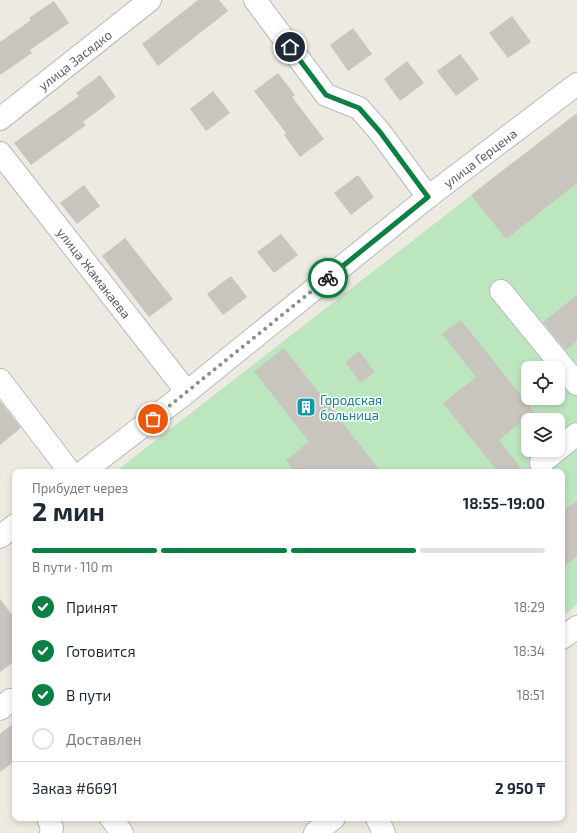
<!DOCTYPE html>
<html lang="ru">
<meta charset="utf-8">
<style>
:root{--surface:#fff;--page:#f6f6f7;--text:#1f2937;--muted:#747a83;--line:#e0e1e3;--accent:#0b8043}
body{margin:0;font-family:"Exo 2",sans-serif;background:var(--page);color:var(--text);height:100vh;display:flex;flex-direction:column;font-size:15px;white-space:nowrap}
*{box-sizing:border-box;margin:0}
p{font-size:13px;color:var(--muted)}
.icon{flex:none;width:22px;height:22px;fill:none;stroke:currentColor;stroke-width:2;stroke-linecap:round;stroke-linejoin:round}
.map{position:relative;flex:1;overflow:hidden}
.side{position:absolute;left:12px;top:469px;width:553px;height:352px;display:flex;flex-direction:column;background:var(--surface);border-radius:8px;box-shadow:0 2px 6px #0003}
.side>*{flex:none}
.tools{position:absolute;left:521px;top:361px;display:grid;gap:8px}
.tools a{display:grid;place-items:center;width:44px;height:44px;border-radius:8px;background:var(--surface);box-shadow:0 2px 6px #0003;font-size:20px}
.pin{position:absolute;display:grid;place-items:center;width:34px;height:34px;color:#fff;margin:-17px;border:2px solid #fff;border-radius:50%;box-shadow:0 1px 4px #0007}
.courier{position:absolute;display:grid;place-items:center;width:40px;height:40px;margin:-20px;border:3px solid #0b8043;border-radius:50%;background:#fff;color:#222;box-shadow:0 1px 5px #0007}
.overview em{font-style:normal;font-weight:700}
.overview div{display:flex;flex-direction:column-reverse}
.overview{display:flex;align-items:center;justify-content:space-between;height:68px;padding:0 20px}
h1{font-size:26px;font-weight:700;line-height:30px}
.bar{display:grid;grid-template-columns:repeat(4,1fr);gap:6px 4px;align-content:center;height:48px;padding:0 20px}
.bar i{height:5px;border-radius:3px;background:var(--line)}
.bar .current{background:var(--accent)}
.bar p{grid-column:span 4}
.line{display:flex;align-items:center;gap:10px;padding:0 20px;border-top:1px solid var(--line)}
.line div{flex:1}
ol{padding:0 20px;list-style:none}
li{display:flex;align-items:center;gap:12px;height:44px}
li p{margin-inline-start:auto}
li .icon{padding:4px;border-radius:50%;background:var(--accent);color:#fff;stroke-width:4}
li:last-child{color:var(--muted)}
li i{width:22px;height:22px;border:2px solid var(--line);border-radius:50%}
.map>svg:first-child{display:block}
.green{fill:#bce6be;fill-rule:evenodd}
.building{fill:#c8c5be}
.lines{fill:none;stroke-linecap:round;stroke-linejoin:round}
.minor-casing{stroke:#b7b9be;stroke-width:24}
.minor{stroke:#fff;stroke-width:22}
.done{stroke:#8d8f8f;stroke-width:4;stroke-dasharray:0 7.2}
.route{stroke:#0b8043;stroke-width:5}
.labels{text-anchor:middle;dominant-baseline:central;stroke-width:3;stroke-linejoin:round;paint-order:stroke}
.street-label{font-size:13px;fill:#5a5d63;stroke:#fff}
.culture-label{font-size:13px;fill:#0d838f;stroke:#fff;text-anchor:start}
</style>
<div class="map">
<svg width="577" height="833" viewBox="0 0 577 833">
<rect width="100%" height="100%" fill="#edebe1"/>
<path class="green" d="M577,113v492l-15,12v-145h-447zM528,368h30v30h-30zM528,420h30v30h-30z"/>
<g class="building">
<path d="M198,0h21l9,11 -70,55 -16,-22z"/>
<path d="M54,1l15,22 -39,27 2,3 -32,22v-33l31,-22 -2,-2z"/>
<path d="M512,16l19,26 -23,16 -19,-25z"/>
<path d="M353,28l19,26 -24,17 -18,-26z"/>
<path d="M460,54l19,25 -23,17 -19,-25z"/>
<path d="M407,61l17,22 -24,18 -16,-22z"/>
<path d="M278,73l17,22 -3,2 32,42 -24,18 -16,-22 2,-2 -32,-42z"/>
<path d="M100,75l16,22 -33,25 3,3 -55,40 -17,-22 65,-47 -3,-3z"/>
<path d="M213,91l17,22 -24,18 -16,-22z"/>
<path d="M577,113v70l-71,56 -35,-44z"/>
<path d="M358,175l16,22 -23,18 -17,-22z"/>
<path d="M84,185l16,21 -23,18 -17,-21z"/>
<path d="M281,234l17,21 -24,18 -17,-21z"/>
<path d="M125,238l48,61 -24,18 -47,-61z"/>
<path d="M231,276l16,21 -24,18 -16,-21z"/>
<path d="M577,295v46l-11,9 -23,-28z"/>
<path d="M461,320l73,92 -35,28 25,32h-26l-55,-69 33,-26 -34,-43z"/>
<path d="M284,348l97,124h-86l-9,-12 23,-18 -55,-71z"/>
<path d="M359,351l16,21 -14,11 -16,-21z"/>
<path d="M0,401l21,27 -21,17z"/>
<path d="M577,501v55l-15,12v-56z"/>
<path d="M0,599l15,20v42l-15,11z"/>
<path d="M15,722v39l-15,11v-38z"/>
</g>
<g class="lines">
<g class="minor-casing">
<g id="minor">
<path d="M255,0l71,95 33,13 21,24 48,65"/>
<path d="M0,119l150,-119"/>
<path d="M0,153l187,239"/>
<path d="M501,291l76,93"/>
<path d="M0,380l70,92"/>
<path d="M558,449l19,-15"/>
<path d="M541,463l16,-13"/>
<path d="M83,472l104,-80 241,-195 149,-113"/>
<path d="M0,537l15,-12"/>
<path d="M562,638l15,-11"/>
<path d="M0,709l10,-9"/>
<path d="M48,818l4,10 -1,5"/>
<path d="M111,818l11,15"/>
<path d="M377,818l7,15"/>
<path d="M315,833l19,-15"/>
</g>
</g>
<use href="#minor" class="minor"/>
</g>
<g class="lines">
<path class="done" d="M153,419l175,-141"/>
<path class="route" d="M290,47l36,48 33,13 21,24 48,65 -100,81"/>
</g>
<defs>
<g id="building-square" transform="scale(1)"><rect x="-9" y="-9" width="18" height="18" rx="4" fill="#0f9aa8" stroke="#fff"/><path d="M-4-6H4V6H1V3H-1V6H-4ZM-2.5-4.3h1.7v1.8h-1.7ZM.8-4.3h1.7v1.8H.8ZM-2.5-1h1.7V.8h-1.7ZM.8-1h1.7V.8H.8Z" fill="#fff"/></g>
</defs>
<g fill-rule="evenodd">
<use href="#building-square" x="306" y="407"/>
</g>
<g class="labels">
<g class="street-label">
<text transform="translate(75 60) rotate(-38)">улица Засядко</text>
<text transform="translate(480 158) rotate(-37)">улица Герцена</text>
<text transform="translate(94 273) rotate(52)">улица Жамакаева</text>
</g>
<g class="culture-label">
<text x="320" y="400">Городская<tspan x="320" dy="15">больница</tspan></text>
</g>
</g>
</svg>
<div class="tools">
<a><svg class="icon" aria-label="locate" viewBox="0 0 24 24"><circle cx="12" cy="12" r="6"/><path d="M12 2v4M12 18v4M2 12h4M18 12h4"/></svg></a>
<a><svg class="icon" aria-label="layers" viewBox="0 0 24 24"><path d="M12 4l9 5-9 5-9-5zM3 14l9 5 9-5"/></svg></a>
</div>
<div class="pin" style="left:153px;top:419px;background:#ea580c"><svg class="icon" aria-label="bag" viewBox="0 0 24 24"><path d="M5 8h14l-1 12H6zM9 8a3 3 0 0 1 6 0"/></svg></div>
<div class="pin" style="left:290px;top:47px;background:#1f2937"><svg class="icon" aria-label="home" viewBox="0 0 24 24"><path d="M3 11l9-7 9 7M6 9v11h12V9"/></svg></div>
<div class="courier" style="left:328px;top:278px"><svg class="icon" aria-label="bike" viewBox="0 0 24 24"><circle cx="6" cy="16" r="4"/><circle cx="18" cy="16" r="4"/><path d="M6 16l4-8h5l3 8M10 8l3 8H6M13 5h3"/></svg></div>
<section class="side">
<div class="overview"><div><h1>2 мин</h1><p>Прибудет через</p></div><em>18:55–19:00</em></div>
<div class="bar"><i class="current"></i><i class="current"></i><i class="current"></i><i></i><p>В пути · 110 m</p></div>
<ol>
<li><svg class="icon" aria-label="check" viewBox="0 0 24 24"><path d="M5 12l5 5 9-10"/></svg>Принят<p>18:29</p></li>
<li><svg class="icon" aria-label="check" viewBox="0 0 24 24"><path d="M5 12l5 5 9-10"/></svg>Готовится<p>18:34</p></li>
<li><svg class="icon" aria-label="check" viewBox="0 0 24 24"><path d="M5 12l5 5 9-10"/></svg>В пути<p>18:51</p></li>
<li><i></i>Доставлен</li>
</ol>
<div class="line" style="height:52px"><div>Заказ #6691</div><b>2 950 ₸</b></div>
</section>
</div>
